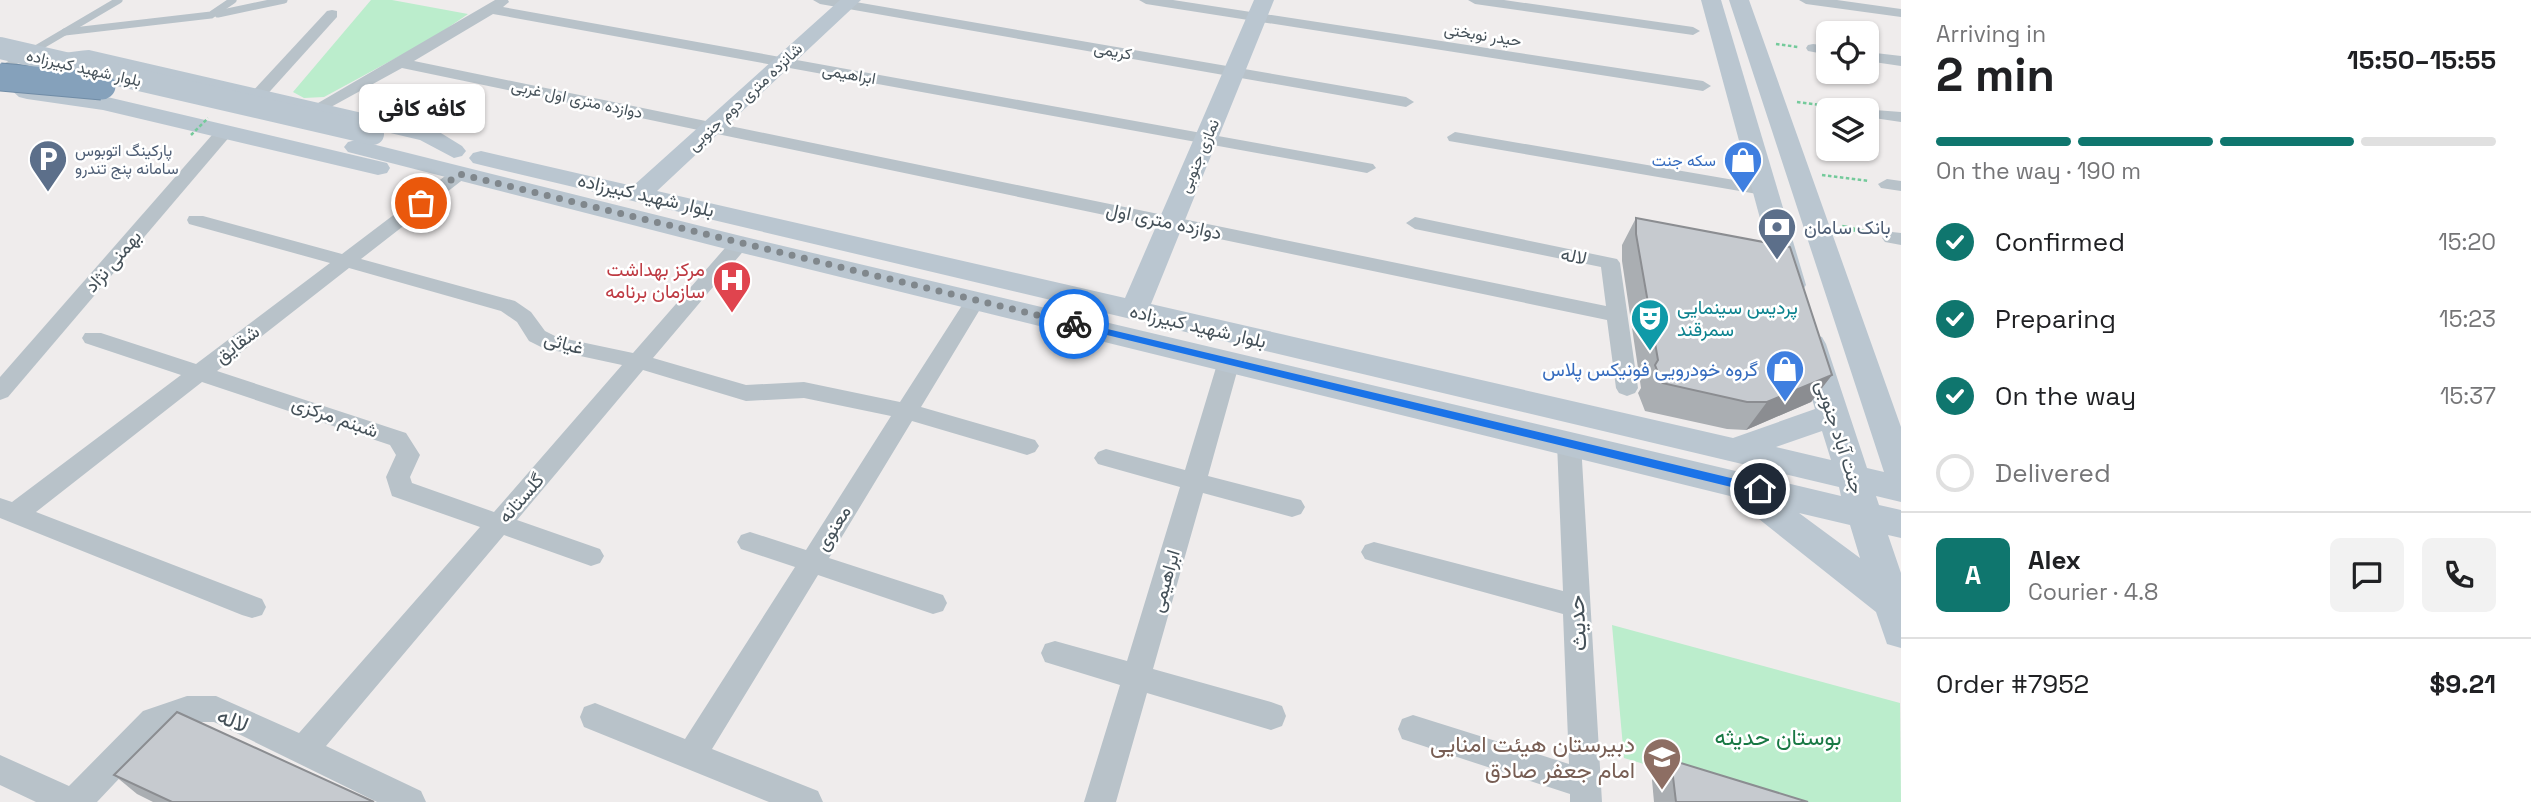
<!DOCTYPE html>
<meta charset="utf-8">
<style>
:root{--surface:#fff;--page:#f2f2f2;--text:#202124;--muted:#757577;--line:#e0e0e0;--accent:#0f766e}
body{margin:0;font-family:"Space Grotesk",Vazirmatn,sans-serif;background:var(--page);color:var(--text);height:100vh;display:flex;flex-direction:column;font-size:26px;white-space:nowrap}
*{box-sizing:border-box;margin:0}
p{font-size:23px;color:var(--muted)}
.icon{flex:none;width:38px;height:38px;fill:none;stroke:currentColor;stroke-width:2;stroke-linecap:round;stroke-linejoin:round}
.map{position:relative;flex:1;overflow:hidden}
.panel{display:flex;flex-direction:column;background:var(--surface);width:630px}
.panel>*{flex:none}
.buttons{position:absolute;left:1816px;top:21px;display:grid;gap:14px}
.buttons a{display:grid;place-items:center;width:63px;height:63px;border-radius:10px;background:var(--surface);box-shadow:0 2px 5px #0004;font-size:35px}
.pin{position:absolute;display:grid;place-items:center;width:60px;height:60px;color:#fff;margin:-30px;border:4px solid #fff;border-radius:50%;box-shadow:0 2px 7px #0007}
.courier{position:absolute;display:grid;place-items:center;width:70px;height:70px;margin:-35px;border:5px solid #1a73e8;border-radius:50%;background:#fff;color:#222;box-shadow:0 2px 9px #0007}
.bubble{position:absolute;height:49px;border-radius:10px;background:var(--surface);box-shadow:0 2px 5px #0004;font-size:23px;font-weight:700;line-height:49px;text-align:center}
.overview em{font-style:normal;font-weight:700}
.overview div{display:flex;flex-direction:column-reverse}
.overview{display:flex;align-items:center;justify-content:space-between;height:119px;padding:0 35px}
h1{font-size:46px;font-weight:700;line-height:52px}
.bar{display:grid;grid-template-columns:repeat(4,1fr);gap:10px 7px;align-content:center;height:84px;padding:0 35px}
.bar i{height:9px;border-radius:5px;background:var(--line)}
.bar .selected{background:var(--accent)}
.bar p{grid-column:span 4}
.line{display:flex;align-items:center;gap:18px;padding:0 35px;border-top:2px solid var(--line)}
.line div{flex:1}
.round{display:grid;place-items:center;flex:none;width:74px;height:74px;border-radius:10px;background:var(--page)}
ol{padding:0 35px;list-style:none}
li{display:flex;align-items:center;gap:21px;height:77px}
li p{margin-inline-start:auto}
li .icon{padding:7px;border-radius:50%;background:var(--accent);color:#fff;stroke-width:4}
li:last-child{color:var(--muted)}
li i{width:38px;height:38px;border:4px solid var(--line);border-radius:50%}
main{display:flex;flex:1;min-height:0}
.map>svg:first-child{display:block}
.green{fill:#bbedcc}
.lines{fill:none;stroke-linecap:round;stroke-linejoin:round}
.path-far1{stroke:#74ca9b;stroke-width:2.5;stroke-dasharray:3.5 2.5;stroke-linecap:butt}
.path{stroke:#74ca9b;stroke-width:4.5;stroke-dasharray:5 3.5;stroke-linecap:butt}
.lane{stroke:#b8c2c9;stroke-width:7}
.street{fill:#b8c2c9;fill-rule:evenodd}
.secondary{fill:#bac6d0;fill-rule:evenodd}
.highway-bridge-casing{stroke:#708ca6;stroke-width:29;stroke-linecap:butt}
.path-bridge{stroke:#74ca9b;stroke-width:2.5;stroke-dasharray:3.5 2.5;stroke-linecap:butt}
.secondary-bridge{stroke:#bac6d0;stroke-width:22}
.highway-bridge{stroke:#85a1bb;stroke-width:27}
.wall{fill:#aaaeb2}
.shaded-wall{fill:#8b8d91}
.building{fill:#c6cacf;stroke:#8b8d91;stroke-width:2}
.route{fill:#1a73e8}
.done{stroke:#80878c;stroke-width:7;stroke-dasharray:0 12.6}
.labels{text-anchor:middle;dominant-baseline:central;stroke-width:5;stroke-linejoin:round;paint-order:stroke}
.far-street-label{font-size:16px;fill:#455159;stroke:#fff}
.far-service-label{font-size:16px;fill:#4e5e75;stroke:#fff;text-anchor:start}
.far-shop-label{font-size:16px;fill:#366cbe;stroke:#fff;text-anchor:end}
.street-label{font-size:19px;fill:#455159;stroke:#fff}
.service-label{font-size:19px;fill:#4e5e75;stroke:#fff;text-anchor:start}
.health-label{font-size:19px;fill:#be3a42;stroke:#fff;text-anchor:end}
.culture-label{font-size:19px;fill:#0d838f;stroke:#fff;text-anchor:start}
.shop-label{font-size:19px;fill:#366cbe;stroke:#fff;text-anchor:end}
.near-street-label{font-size:23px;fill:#455159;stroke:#fff}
.near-park-label{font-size:23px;fill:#187844;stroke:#fff}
.near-education-label{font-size:23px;fill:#785e54;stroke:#fff;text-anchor:end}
</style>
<main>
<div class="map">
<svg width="1901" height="802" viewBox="0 0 1901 802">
<rect width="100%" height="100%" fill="#efecec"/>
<g class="green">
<path d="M371,0h21l76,14 -35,24 -109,59 -20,1 -11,-6z"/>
<path d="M1612,625l288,78 1,99h-131l-146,-44z"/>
</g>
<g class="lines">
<g class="path-far1">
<path d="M1776,44l22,3"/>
<path d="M1797,102l23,3"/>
<path d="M1822,175l47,6"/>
</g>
<path class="path" d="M1842,227l32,7"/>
<g class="lane">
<path d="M218,14l66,-14"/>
<path d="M65,32l146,-17 22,-15"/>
<path d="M0,70l119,-70"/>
</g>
<g class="street">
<path d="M495,0h13l1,2 -6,5 870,157 3,4 -9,5 -874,-159 -79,47 1192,245 -5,-39 -186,-38 -9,-6 9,-6 202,42 3,4 18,125 -3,5 -8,3 -8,-3 -3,-5 -9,-68 -1205,-252 -82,45h-12l-2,-3z"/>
<path d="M813,0h31l562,97 8,5 -8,5 -586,-103z"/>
<path d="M1139,0h34l530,81 8,5 -8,5 -557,-87z"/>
<path d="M1468,0h36l189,27 7,4 -7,4 -218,-31z"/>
<path d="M1799,0h38l64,9v8l-95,-13z"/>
<path d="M332,10l5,1v6l-74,82h-12l-2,-3 2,-3 76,-82z"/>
<path d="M1813,44l16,2v9l-21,-4 -2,-3 2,-3z"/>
<path d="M1867,52l34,4v10l-34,-5z"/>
<path d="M1835,102l26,7 40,3v10l-34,-5v-7h-38l-2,-3 2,-3z"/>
<path d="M225,126l6,1 2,4 -2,4 -223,262 -8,3v-23l219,-250z"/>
<path d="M1455,132l308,53 9,5 -9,5 -314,-54 -2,-4z"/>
<path d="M459,169l9,5 -3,4 -104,81 154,42 16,11 14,19 12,6 76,16 99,-113h14l3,4 -3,4 -93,110 93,27 58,-3 96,20 68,-106h14l3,5 -64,106 114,33 4,6 -4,6 -8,3 -115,-34 -83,137 114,37 4,8 -4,8 -10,3 -115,-39 -106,174 106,42 5,11h-54l-185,-75 -4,-10 4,-10 11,-4 90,36 110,-172 -54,-18 -4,-7 4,-7 9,-3 56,18 85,-134 -87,-18 -58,3 -103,-31 -126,150 83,29 4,7 -4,7 -9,3 -87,-31 -178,211 95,45 5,11h-49l-163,-80h-27l-23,9 -67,71h-61l-36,-17v-30l69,31 74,-75 44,-15h29l83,37 181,-206 -88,-31 -6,-19 10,-22 -6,-10 -188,-63 -166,130 226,87 4,8 -4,8 -10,3 -10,-3 -242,-97v-20l12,4 169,-127 -96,-32 -3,-5 3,-5h16l95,31 134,-101 -141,-39 -2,-4 2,-4h14l139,38 111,-84zM349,268l152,43 16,11 12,19 14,7 79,17 -128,147 -82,-29 -2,-6 10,-22 -14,-22 -189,-62z"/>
<path d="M1887,179l14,2v10l-20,-3 -3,-4z"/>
<path d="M1892,232l9,1v12l-16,-3 -3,-4z"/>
<path d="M1229,354l8,2 3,5 -32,115 93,24 4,7 -4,7 -9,3 -89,-24 -50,176 118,33 11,4 4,10 -4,10 -11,4 -124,-37 -31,109h-32l36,-117 -75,-23 -4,-9 4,-9 10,-3 72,20 53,-174 -82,-23 -4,-6 4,-6 8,-3 79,21 33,-109 3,-5z"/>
<path d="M1569,434l8,3 4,6 21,359h-32v-8l-168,-55 -4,-10 4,-10 11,-4 156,49 -6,-150 -189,-52 -9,-3 -4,-7 4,-7 9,-3 189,49 -6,-148 4,-6z"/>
</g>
<g class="secondary">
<path d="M840,0h21l-204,191 468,107 129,-298h20l-123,304 582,134 82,-29 -19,-65 4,-7 11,-3 11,3 4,7 41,124 17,4 -155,-472h20l152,427v75l-25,-6 3,9 22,5v28l-13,-3 13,38v75l-14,-4 -11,-32 -146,-116 -1000,-246 -382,-98 -4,-5 4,-5 8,-2 385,96 1100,260 -2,-9 -1358,-322 -8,-2 -4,-5 4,-5 8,-2 152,35zM1822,431l9,29 -55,-13zM1799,513l51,12 10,33z"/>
<path d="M1701,0h20l85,285 -4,6 -10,3 -10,-3 -4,-6z"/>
<path d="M89,50l347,80 26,16 4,5 -4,5 -8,2 -34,-18 -331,-78c-21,2 -44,5 -58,23l72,11 284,67 3,5 -3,5 -9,2 -275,-65 -76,-11 -8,-2 -11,-10c17,-29 49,-34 81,-37z"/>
</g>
<g class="highway-bridge-casing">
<path id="highway-bridge" d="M0,77l102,9"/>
</g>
<path class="path-bridge" d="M191,135l17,-17"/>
<path class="secondary-bridge" d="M0,48l373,86"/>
<use href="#highway-bridge" class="highway-bridge"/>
</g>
<g class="wall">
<path d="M1636,218l196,157 -21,27 -65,28 -19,-1 -82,-18 -7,-18 3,-5 -19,-127v-16z"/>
<path d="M1671,760l137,42h-154l-2,-22z"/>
<path d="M114,775l260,27h-221l-16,-8z"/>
</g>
<path class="shaded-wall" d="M1832,375l-21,27 -65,28 21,-28z"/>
<g class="building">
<path d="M1636,218l154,29 42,128 -65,27h-20l-85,-19 -7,-18 3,-5 -22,-126z"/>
<path d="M177,712l197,90h-202l-58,-27z"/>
<path d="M1671,760l137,42h-132z"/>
</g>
<path class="route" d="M1074,321l686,164 7,4 -7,5 -690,-168v-4z"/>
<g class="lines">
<path class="done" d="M421,203l38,-29 615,150"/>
</g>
<defs>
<g id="parking-pin" transform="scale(2.0125)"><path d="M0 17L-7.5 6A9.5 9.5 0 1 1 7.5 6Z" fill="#5c6f8a" stroke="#fff"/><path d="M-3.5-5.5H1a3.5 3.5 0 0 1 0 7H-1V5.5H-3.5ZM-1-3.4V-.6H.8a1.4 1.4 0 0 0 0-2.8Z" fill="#fff"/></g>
<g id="shop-pin" transform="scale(2.0125)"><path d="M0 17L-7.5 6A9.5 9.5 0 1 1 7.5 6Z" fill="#3f7fe0" stroke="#fff"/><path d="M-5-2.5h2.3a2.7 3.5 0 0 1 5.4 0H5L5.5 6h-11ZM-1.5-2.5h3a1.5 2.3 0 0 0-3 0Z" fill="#fff"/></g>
<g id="bank-pin" transform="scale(2.0125)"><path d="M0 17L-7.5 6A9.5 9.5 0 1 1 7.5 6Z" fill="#5c6f8a" stroke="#fff"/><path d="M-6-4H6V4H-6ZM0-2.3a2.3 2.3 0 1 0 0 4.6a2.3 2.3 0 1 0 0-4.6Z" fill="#fff"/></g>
<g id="hospital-pin" transform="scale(2.0125)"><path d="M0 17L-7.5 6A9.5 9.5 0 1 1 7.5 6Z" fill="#e0444e" stroke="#fff"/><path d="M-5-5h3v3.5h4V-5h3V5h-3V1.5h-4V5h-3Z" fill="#fff"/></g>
<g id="theatre-pin" transform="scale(2.0125)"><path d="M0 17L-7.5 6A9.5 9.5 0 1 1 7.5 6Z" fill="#0f9aa8" stroke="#fff"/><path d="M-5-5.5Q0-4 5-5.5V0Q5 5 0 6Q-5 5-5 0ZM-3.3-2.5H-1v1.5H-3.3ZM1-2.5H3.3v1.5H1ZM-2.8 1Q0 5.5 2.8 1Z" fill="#fff"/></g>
<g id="school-pin" transform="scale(2.0125)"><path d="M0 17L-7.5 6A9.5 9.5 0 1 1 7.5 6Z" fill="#8d6e63" stroke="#fff"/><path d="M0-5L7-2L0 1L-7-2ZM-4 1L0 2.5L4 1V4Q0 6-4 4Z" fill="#fff"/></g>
</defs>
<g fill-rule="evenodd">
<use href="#parking-pin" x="48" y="159"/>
<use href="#shop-pin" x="1743" y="160"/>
<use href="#bank-pin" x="1777" y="227"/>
<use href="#hospital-pin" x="732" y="280"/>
<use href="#theatre-pin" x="1650" y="318"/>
<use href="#shop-pin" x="1785" y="369"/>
<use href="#school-pin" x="1662" y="757"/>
</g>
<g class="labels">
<g class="far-street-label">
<text transform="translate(1483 35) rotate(9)">حیدر نوبختی</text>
<text transform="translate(1113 51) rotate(10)">کریمی</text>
<text transform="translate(84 68) rotate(13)">بلوار شهید کبیرزاده</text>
<text transform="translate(849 74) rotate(10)">ابراهیمی</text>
<text transform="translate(745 97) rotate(-43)">شانزده متری دوم جنوبی</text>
<text transform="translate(577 99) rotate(12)">دوازده متری اول غربی</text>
<text transform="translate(1199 156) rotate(-67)">نمازی جنوبی</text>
</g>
<g class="far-service-label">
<text x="75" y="150">پارکینگ اتوبوس<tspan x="75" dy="18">سامانه پنج تندرو</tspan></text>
</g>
<g class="far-shop-label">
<text x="1716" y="160">سکه جنت</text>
</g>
<g class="street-label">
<text transform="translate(646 195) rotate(13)">بلوار شهید کبیرزاده</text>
<text transform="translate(1164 221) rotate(12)">دوازده متری اول</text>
<text transform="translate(1574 256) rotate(12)">لاله</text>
<text transform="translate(113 261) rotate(-49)">بهمنی نژاد</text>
<text transform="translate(1198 326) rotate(13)">بلوار شهید کبیرزاده</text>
<text transform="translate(564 343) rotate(16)">غیاثی</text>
<text transform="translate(237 344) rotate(-37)">شقایق</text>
<text transform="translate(335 417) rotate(19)">شبنم مرکزی</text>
<text transform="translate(1840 437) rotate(72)">جنت آباد جنوبی</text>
<text transform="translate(521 498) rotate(-49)">گلستانه</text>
<text transform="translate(833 528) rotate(-58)">معنوی</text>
<text transform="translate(1165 581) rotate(-74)">ابراهیمی</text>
</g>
<g class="service-label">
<text x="1804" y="227">بانک سامان</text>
</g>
<g class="health-label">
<text x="705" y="269">مرکز بهداشت<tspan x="705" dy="22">سازمان برنامه</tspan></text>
</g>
<g class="culture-label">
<text x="1677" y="307">پردیس سینمایی<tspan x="1677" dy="22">سمرقند</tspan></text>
</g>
<g class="shop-label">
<text x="1758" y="369">گروه خودرویی فونیکس پلاس</text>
</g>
<g class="near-street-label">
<text transform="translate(1577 623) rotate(-93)">حدیث</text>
<text transform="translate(233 720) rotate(22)">لاله</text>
</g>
<g class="near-park-label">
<text x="1778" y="737">بوستان حدیثه</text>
</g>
<g class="near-education-label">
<text x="1635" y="744">دبیرستان هیئت امنایی<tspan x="1635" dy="26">امام جعفر صادق</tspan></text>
</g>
</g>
</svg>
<div class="buttons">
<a><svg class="icon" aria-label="locate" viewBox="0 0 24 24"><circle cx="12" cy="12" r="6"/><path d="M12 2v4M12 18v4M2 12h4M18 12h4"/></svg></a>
<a><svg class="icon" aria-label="layers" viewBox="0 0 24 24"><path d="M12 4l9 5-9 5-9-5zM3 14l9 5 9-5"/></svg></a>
</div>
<div class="pin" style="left:421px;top:203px;background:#ea580c"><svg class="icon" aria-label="bag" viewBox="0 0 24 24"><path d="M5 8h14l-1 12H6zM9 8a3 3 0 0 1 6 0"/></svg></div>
<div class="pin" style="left:1760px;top:489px;background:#1f2937"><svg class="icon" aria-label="home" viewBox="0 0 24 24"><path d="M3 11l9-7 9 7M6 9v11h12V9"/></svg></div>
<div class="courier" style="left:1074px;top:324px"><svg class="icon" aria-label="bike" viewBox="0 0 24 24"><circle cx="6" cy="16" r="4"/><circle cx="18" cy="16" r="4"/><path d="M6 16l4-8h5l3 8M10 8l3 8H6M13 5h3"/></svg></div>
<div class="bubble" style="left:359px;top:84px;width:126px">کافه کافی</div>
</div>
<section class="panel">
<div class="overview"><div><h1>2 min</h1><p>Arriving in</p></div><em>15:50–15:55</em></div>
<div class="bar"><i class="selected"></i><i class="selected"></i><i class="selected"></i><i></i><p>On the way · 190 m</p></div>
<ol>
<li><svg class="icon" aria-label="check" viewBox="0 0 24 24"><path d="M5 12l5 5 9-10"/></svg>Confirmed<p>15:20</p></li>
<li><svg class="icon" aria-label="check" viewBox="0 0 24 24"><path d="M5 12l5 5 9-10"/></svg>Preparing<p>15:23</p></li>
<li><svg class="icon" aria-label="check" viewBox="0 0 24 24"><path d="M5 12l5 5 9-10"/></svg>On the way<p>15:37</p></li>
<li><i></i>Delivered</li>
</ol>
<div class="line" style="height:126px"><b class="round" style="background:var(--accent);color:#fff">A</b><div><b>Alex</b><p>Courier · 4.8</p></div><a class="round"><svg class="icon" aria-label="chat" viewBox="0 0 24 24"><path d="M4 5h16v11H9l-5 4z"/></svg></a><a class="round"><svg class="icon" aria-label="phone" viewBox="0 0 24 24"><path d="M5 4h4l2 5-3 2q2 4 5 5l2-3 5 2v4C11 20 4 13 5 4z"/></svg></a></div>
<div class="line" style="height:91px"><div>Order #7952</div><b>$9.21</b></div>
</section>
</main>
